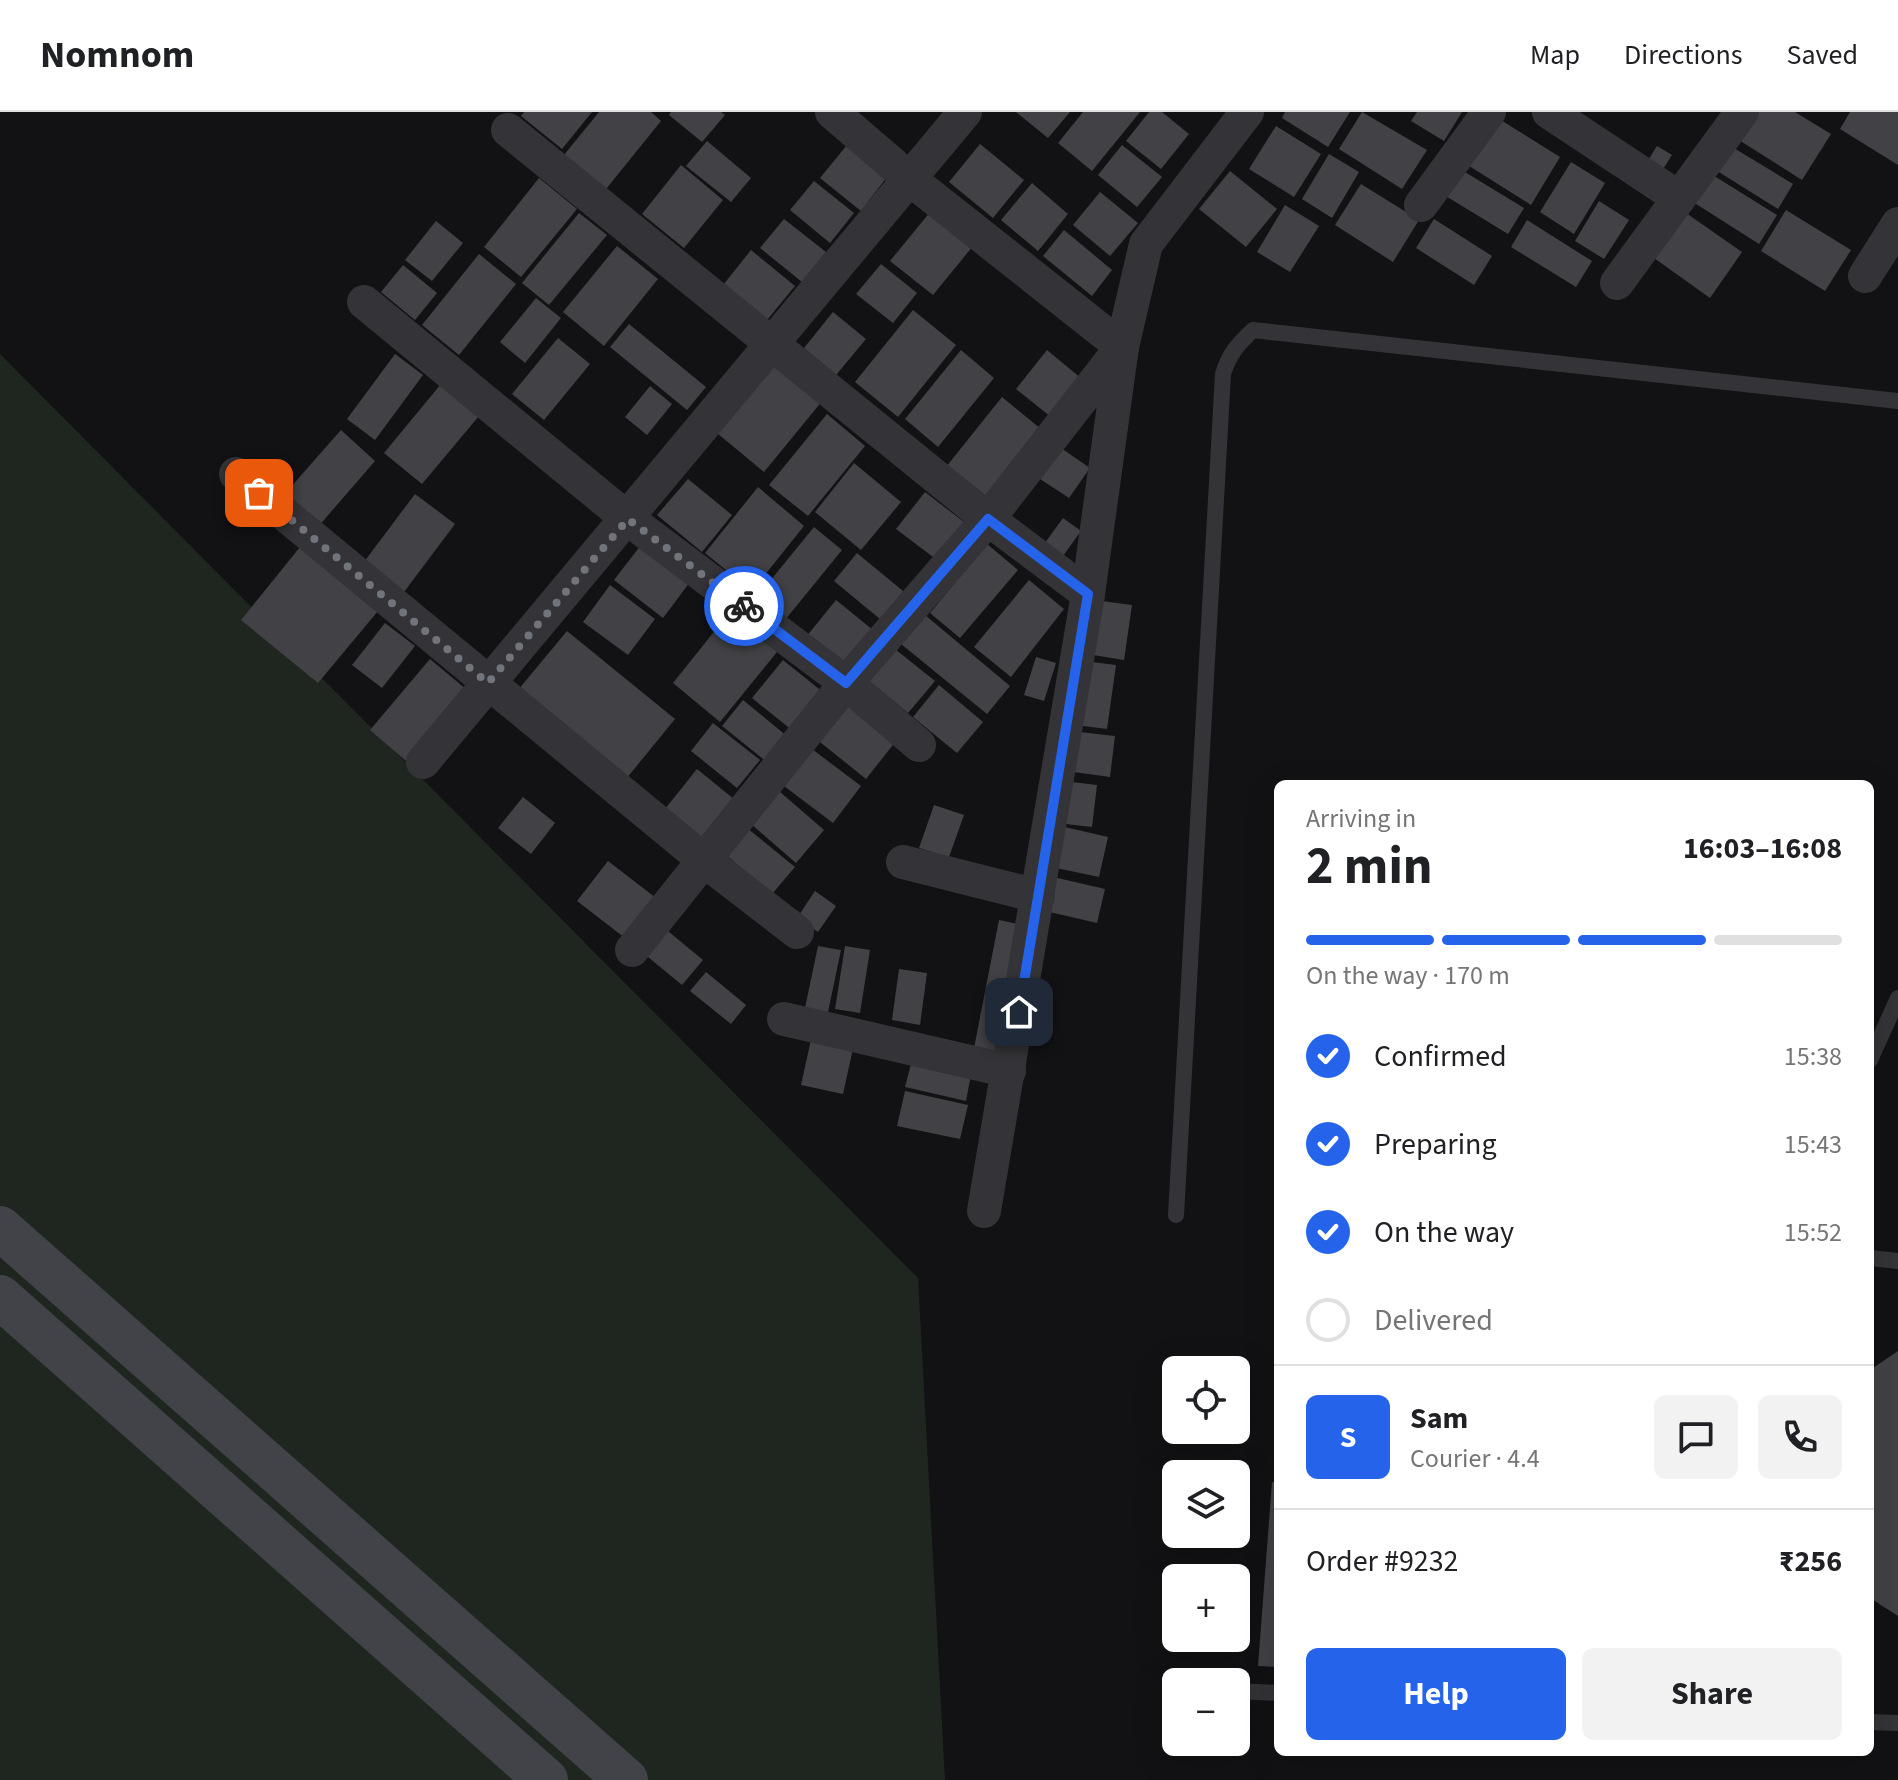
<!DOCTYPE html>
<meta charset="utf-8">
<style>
:root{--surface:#fff;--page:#f2f2f2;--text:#202124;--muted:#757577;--line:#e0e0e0;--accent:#2563eb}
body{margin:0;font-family:"Source Sans 3",sans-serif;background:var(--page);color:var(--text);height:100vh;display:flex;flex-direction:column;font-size:30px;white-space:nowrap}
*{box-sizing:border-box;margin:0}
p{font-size:26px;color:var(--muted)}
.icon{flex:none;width:44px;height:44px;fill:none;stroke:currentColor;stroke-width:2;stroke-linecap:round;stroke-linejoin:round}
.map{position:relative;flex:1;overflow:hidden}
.drawer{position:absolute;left:1274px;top:668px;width:600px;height:976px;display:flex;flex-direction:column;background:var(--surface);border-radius:12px;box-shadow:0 8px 32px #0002}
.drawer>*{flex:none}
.buttons{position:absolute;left:1162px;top:1244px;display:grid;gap:16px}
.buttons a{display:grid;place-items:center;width:88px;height:88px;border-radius:12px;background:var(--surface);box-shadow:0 8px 32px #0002;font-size:40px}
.pin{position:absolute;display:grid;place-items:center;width:68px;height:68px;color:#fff;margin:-34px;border-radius:16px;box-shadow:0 4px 12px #0006}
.courier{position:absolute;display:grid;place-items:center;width:80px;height:80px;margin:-40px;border:6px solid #2563eb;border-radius:50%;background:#fff;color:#222;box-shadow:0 2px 10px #0007}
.headline em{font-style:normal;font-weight:700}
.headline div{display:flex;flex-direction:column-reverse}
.headline{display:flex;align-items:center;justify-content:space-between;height:136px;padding:0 32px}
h1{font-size:52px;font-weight:700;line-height:60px}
.bar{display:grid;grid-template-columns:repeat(4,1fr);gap:12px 8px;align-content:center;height:96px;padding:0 32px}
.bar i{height:10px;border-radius:6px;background:var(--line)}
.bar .active{background:var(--accent)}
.bar p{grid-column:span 4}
.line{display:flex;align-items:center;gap:20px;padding:0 32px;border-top:2px solid var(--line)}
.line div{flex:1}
.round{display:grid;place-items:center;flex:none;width:84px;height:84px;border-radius:12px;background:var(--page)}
ol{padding:0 32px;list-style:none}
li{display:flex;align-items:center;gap:24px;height:88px}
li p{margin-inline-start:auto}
li .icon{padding:8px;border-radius:50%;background:var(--accent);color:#fff;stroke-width:4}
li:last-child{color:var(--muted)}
li i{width:44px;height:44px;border:4px solid var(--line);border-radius:50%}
.cta{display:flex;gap:16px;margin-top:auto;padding:16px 32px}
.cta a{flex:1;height:92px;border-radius:12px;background:var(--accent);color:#fff;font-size:32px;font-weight:700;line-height:92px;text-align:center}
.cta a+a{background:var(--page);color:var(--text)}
header{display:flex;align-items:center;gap:48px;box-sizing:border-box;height:112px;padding:0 40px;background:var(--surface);border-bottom:2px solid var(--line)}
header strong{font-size:38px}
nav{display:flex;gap:44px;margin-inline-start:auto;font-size:28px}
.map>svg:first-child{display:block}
.green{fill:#1f2620}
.building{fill:#424246}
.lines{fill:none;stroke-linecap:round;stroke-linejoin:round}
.service{stroke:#343438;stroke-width:16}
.minor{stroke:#343438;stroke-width:34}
.secondary{stroke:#424348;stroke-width:44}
.done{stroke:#72747b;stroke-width:8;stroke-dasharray:0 14.4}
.route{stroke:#2563eb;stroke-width:10}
</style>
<header>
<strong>Nomnom</strong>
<nav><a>Map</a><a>Directions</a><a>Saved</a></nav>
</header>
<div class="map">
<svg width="1898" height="1668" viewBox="0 0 1898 1668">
<rect width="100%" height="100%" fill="#121214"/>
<path class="green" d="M0,242l918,924 27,502h-945z"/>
<g class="building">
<path d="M524,0h68l-30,37 -41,-33z"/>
<path d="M599,0h52l10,9 -55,68 -42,-34z"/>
<path d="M671,0h50l4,3 -23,27 -33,-27z"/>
<path d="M1016,0h54l-22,26z"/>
<path d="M1083,0h57l-48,59 -34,-28z"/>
<path d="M1149,0h13l27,22 -28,35 -35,-28z"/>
<path d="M1285,0h65l-22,35 -46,-29z"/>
<path d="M1362,0l65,38 -25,39 -63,-40z"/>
<path d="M1417,0h45l-18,29 -33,-20z"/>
<path d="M1745,0h50l36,22 -29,46 -71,-45z"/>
<path d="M1850,0h48v53l-58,-36z"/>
<path d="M1496,5l64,40 -29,48 -65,-41z"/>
<path d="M1276,14l45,28 -27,43 -45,-28z"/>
<path d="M707,29l44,37 -20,24 -45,-36z"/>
<path d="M980,32l44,36 -31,38 -44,-36z"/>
<path d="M847,33l40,32 -26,34 -41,-33z"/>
<path d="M1122,33l40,32 -25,30 -39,-32z"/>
<path d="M1729,33l64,39 -15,25 -64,-40z"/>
<path d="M1657,34l15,9 -14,22 -14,-10z"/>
<path d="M1329,42l30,18 -27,46 -30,-19z"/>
<path d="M1571,50l34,21 -31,51 -34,-22z"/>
<path d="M681,53l42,35 -39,48 -42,-34z"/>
<path d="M1460,57l64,39 -16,26 -64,-39z"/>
<path d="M1230,59l47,38 -31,38 -47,-38z"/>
<path d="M1711,62l66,41 -18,29 -66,-42z"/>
<path d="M539,66l38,31 -56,68 -37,-30z"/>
<path d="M814,69l40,32 -24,30 -40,-33z"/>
<path d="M1032,71l36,31 -30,37 -37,-31z"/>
<path d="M1361,72l58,36 -26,42 -58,-37z"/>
<path d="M1100,80l38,31 -28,33 -37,-31z"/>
<path d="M1599,89l30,19 -25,39 -29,-18z"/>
<path d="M1285,93l34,21 -29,46 -33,-20z"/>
<path d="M1786,98l65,40 -26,41 -64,-40z"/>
<path d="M931,99l42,35 -40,49 -43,-34z"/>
<path d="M579,101l28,22 -58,70 -27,-22z"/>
<path d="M1686,101l56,39 -32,46 -56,-40z"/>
<path d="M784,107l42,33 -24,30 -42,-34z"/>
<path d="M1434,107l58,37 -18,29 -58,-37z"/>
<path d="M1527,108l65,41 -16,26 -65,-40z"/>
<path d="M436,109l27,22 -31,38 -27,-21z"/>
<path d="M1064,118l48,40 -20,26 -49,-40z"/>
<path d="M617,134l41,33 -54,67 -41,-34z"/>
<path d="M751,138l44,36 -28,34 -43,-36z"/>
<path d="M479,142l37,30 -57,71 -37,-30z"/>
<path d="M881,152l36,29 -24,30 -37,-29z"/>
<path d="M403,153l34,28 -22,27 -34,-28z"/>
<path d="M536,186l25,20 -36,45 -25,-21z"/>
<path d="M913,198l43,35 -58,72 -43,-35z"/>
<path d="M833,200l33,27 -30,36 -32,-27z"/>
<path d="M629,212l77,63 -19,23 -77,-63z"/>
<path d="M558,226l32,26 -46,56 -32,-26z"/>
<path d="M961,238l33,28 -56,69 -33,-28z"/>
<path d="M1047,238l35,29 -31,38 -35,-28z"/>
<path d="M395,242l28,21 -48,65 -28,-21z"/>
<path d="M776,250l47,38 -59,72 -47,-39z"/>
<path d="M441,272l38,32 -57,68 -38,-31z"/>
<path d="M650,274l22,18 -25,31 -22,-18z"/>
<path d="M1002,285l45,37 -56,70 -45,-37z"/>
<path d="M827,302l38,32 -57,70 -39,-31z"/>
<path d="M341,318l34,31 -58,67 -35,-31z"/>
<path d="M1058,334l32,22 -21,30 -32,-21z"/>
<path d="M854,351l47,39 -40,48 -46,-38z"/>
<path d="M688,367l44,36 -30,37 -45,-37z"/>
<path d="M758,375l46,39 -52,65 -47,-38z"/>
<path d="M925,380l44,34 -28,37 -45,-34z"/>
<path d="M415,382l40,30 -54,72 -40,-30z"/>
<path d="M1063,406l18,13 -21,29 -18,-13z"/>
<path d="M814,415l28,23 -57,70 -28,-23z"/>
<path d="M987,432l31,26 -58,68 -30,-25z"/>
<path d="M641,433l49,37 -27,36 -49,-38z"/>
<path d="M300,435l78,64 -60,72 -77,-63z"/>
<path d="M857,441l52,43 -23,28 -52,-43z"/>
<path d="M1029,468l35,29 -53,68 -37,-30z"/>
<path d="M610,473l45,34 -27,36 -45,-33z"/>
<path d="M836,488l42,34 -30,37 -42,-34z"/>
<path d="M1094,488l38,5 -8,55 -37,-6z"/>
<path d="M729,501l48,39 -57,70 -47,-39z"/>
<path d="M925,503l85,71 -23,28 -86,-70z"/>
<path d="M385,511l30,23 -33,42 -30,-23z"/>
<path d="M567,519l108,88 -49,60 -108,-89z"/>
<path d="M895,537l40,32 -27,32 -39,-32z"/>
<path d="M1036,545l20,6 -12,38 -20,-6z"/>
<path d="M430,547l37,31 -61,71 -36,-31z"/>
<path d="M783,548l41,33 -31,38 -41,-33z"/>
<path d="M1083,549l33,4 -9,64 -32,-4z"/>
<path d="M939,573l44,37 -26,31 -44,-36z"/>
<path d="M743,588l45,37 -20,26 -46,-37z"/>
<path d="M846,588l50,41 -30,38 -51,-41z"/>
<path d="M713,611l47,37 -23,28 -46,-37z"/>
<path d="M1071,619l44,5 -5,41 -44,-6z"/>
<path d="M812,637l49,37 -28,37 -49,-37z"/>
<path d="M697,657l43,35 -32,39 -43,-34z"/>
<path d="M1063,669l34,4 -5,42 -35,-4z"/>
<path d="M779,679l45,39 -28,33 -45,-39z"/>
<path d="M523,685l32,26 -24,31 -33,-26z"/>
<path d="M934,693l30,10 -15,42 -30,-9z"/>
<path d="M1056,713l52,12 -9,40 -52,-11z"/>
<path d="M747,716l48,39 -23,27 -46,-39z"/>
<path d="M608,749l48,37 -31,40 -48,-37z"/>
<path d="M1049,764l56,13 -8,34 -56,-13z"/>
<path d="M815,779l21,15 -18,26 -21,-14z"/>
<path d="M999,808l29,6 -25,127 -29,-5z"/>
<path d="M663,815l40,33 -21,25 -40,-33z"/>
<path d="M818,834l23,4 -13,62 -23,-4z"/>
<path d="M845,834l25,4 -10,63 -25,-4z"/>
<path d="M899,857l28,4 -7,52 -28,-5z"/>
<path d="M706,860l40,33 -15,19 -41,-33z"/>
<path d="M812,923l42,9 -11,50 -42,-9z"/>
<path d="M913,944l59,13 -6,32 -61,-14z"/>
<path d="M905,979l63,14 -8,34 -63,-13z"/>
<path d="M1898,1239v265l-28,-18v-228z"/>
<path d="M1272,1370l6,1v184l-20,-1z"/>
</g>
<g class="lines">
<g class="service">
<path d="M1870,948l28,-62"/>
<path d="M1176,1103l47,-841c6,-20 15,-30 30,-44l645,71"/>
<path d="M1870,1146l28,3"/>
<path d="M1236,1579l42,2"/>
<path d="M1870,1610l28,1"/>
</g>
<g class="minor">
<path d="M1549,0l130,86"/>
<path d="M508,18l480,389 100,75"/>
<path d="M1421,93l68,-93"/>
<path d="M1865,164l33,-52"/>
<path d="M1617,171l125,-171"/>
<path d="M364,190l264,217 218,164 73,62"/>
<path d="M236,362l469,387 92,71"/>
<path d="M423,650l542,-650"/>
<path d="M903,750l135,34"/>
<path d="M632,838l214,-267 142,-164 134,-172 -211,-167 -79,-68"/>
<path d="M784,907l225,52"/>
<path d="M984,1099l104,-617 34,-247 24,-103 101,-132"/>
</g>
<g class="secondary">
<path d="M0,1116l626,552"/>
<path d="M0,1185l546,483"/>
</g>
</g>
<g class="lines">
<path class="done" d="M259,381l229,190 140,-164 116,87"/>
<path class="route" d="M744,494l102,77 142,-164 100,75 -69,418"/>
</g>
</svg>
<div class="buttons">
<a><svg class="icon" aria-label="locate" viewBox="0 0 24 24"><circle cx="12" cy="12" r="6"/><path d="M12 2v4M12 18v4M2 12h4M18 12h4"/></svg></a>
<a><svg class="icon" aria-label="layers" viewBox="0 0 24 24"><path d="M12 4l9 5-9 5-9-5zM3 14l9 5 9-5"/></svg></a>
<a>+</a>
<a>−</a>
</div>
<div class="pin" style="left:259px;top:381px;background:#ea580c"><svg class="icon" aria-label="bag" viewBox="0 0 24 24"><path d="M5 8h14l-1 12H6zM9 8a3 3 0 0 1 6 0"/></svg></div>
<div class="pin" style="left:1019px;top:900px;background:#1f2937"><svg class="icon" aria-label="home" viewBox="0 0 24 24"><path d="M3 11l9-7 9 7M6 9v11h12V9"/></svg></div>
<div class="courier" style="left:744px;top:494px"><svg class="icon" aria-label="bike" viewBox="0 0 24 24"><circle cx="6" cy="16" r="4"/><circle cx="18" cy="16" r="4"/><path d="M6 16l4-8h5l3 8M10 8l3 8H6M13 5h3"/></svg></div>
<section class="drawer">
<div class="headline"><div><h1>2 min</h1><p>Arriving in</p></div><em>16:03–16:08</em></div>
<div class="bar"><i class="active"></i><i class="active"></i><i class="active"></i><i></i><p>On the way · 170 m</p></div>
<ol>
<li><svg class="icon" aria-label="check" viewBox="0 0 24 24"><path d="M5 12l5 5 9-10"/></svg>Confirmed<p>15:38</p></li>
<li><svg class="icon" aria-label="check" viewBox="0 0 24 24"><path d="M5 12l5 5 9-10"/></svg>Preparing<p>15:43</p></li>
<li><svg class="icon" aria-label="check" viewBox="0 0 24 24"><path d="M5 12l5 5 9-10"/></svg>On the way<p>15:52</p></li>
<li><i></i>Delivered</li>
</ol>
<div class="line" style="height:144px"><b class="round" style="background:var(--accent);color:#fff">S</b><div><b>Sam</b><p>Courier · 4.4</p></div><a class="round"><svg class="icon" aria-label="chat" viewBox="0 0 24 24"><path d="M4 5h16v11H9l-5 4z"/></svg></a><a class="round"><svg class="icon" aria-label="phone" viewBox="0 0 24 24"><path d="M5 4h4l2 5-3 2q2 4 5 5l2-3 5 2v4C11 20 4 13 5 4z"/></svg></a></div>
<div class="line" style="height:104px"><div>Order #9232</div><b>₹256</b></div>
<div class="cta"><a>Help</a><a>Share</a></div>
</section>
</div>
